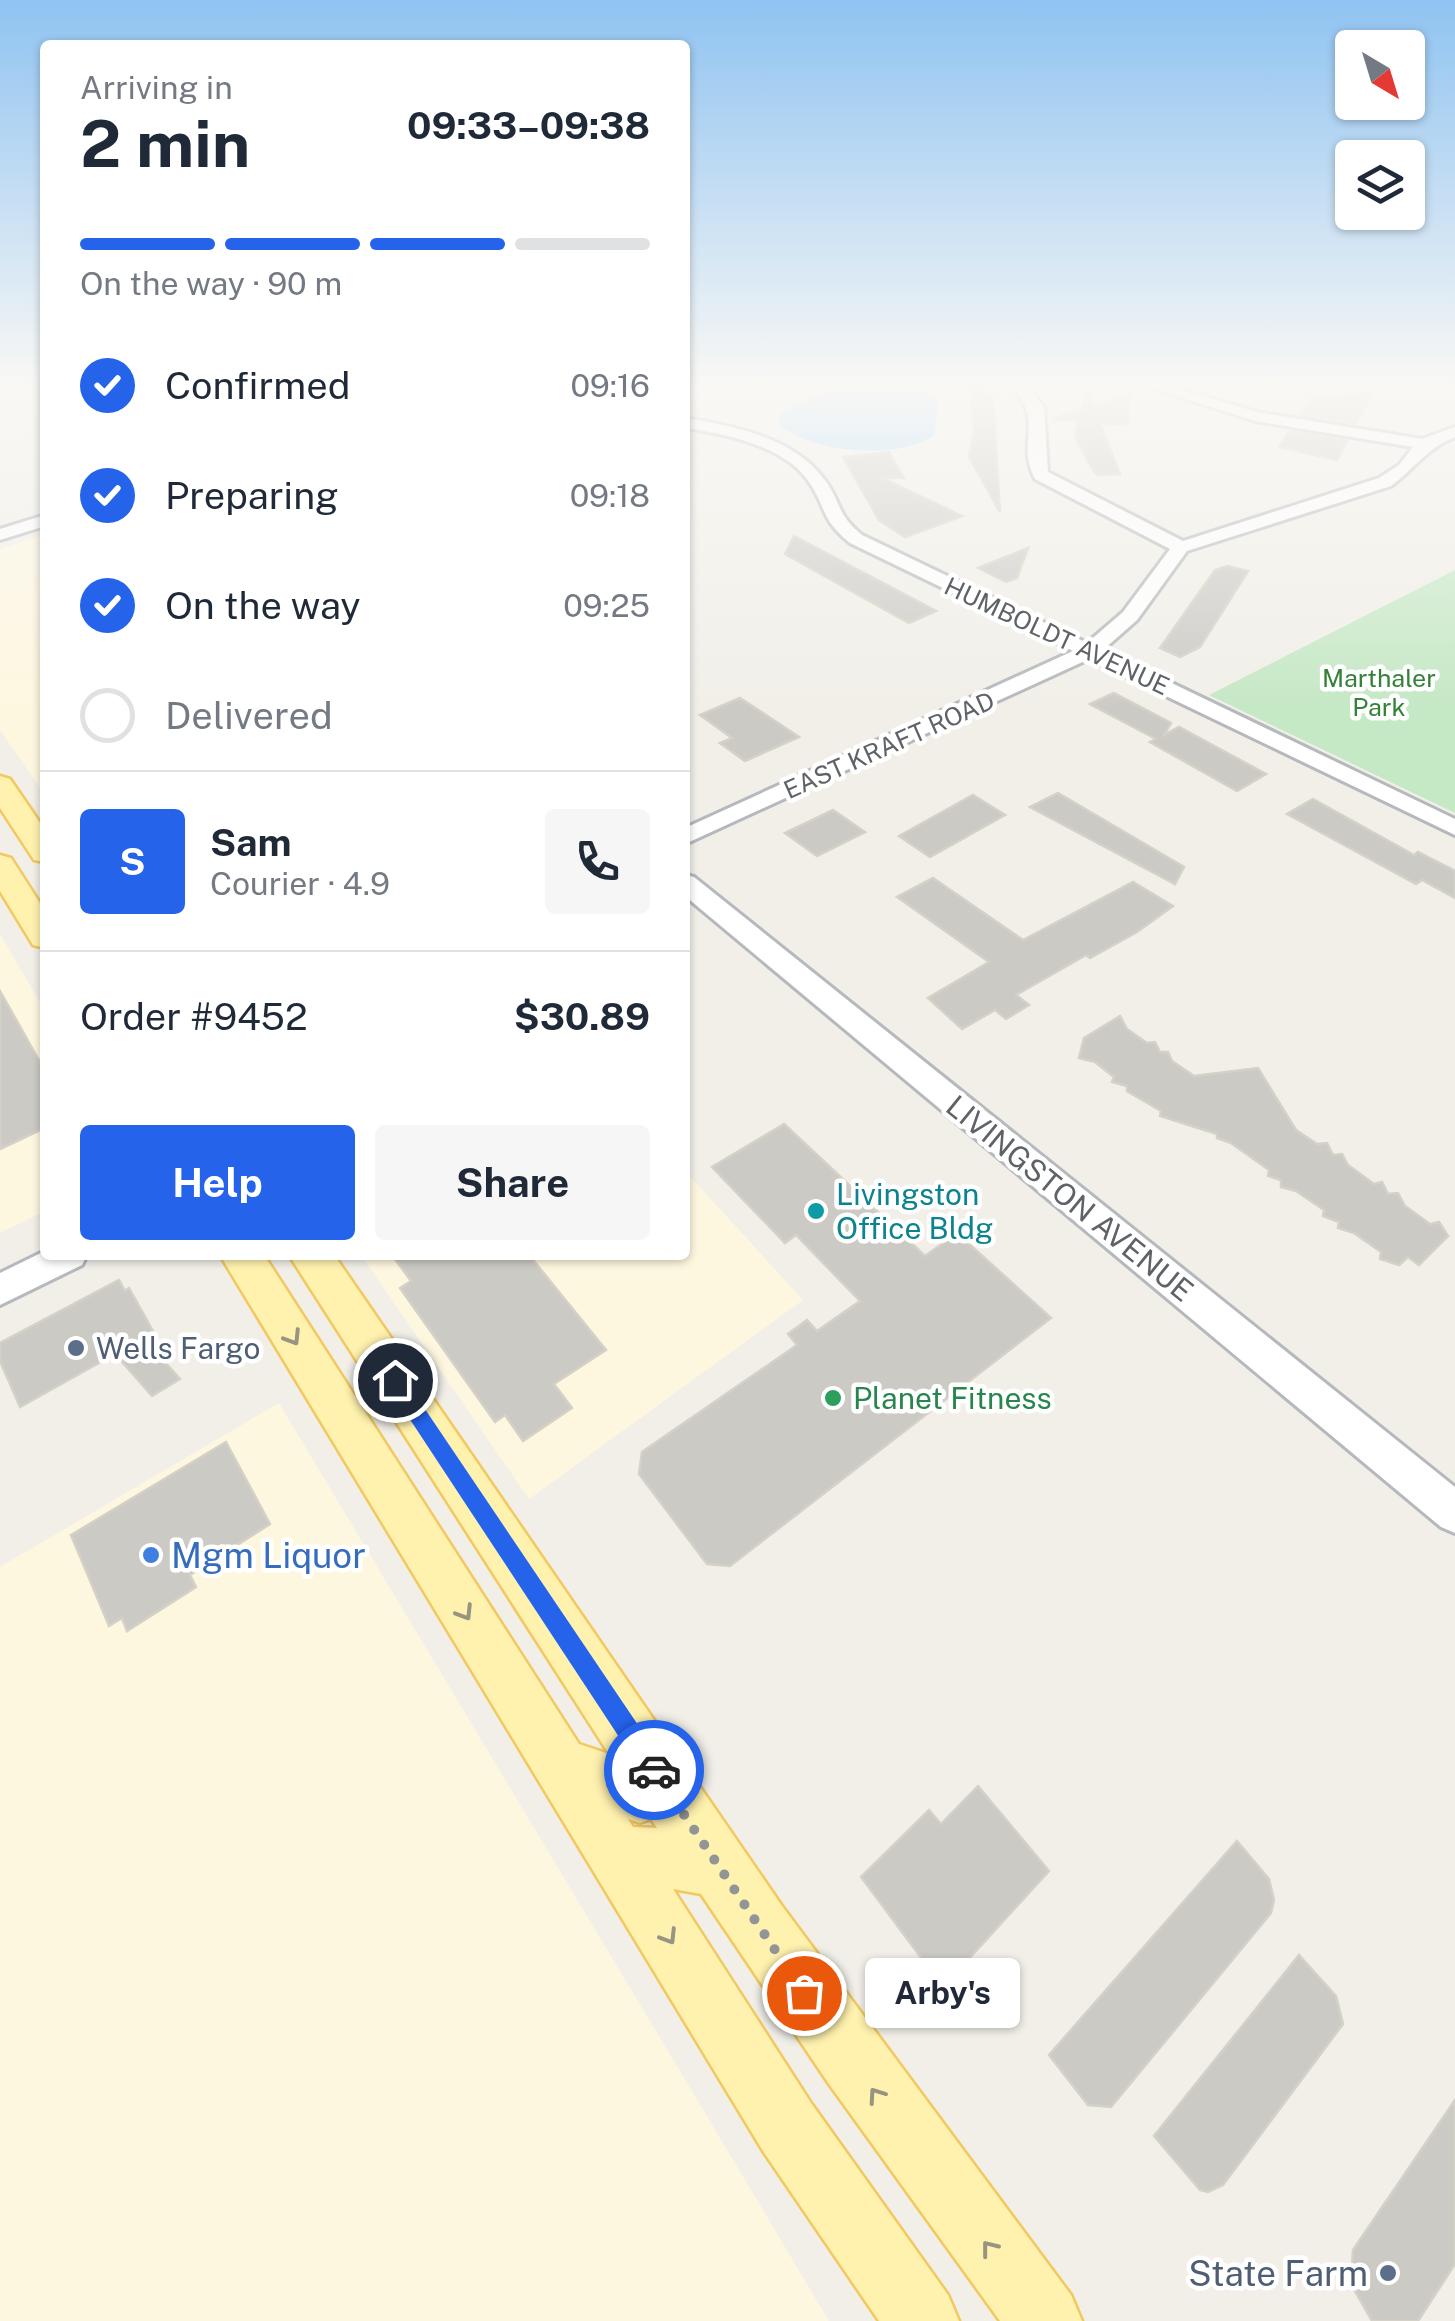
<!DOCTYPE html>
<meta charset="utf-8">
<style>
:root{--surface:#fff;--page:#f6f6f7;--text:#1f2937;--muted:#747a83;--line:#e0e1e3;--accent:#2563eb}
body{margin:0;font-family:"Public Sans",sans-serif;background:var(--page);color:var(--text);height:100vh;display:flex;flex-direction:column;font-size:38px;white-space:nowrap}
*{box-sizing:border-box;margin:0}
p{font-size:32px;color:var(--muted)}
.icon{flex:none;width:55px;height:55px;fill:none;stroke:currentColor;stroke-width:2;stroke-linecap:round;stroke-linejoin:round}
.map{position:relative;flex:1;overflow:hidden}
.details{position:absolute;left:40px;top:40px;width:650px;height:1220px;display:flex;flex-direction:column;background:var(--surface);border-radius:10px;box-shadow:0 2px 8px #0004}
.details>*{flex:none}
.needle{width:65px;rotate:142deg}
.controls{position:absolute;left:1335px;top:30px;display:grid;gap:20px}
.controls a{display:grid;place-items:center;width:90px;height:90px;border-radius:10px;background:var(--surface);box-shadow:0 2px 8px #0004;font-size:50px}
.pin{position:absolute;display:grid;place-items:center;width:85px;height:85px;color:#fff;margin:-42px;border:5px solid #fff;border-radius:50%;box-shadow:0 2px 10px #0007}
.courier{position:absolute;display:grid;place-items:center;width:100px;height:100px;margin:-50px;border:8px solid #2563eb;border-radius:50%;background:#fff;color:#222;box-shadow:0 2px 12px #0007}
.bubble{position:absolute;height:70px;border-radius:10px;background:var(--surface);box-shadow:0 2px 8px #0004;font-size:32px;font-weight:700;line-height:70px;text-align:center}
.summary em{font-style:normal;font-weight:700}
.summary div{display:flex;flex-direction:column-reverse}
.summary{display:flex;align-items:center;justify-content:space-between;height:170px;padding:0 40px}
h1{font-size:65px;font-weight:700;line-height:75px}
.bar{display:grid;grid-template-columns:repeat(4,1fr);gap:15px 10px;align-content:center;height:120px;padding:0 40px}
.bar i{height:12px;border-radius:8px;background:var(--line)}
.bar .selected{background:var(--accent)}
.bar p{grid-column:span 4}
.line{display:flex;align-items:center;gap:25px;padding:0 40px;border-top:2px solid var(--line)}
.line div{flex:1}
.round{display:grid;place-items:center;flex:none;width:105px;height:105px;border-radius:10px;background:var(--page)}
ol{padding:0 40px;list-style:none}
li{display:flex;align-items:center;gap:30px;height:110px}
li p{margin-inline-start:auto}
li .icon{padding:10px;border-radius:50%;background:var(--accent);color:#fff;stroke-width:4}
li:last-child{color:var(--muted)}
li i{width:55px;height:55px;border:5px solid var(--line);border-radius:50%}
.primary-button{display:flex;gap:20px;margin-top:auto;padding:20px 40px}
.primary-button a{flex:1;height:115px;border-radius:10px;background:var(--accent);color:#fff;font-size:40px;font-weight:700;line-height:115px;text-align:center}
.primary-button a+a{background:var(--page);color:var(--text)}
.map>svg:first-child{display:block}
.commercial{fill:#fef7e0}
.green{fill:#c5e8c5}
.water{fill:#aadaff}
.building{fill:#cccac5;stroke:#d6d1c6;stroke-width:2.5}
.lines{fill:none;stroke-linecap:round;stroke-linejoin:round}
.minor-casing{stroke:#b5b8bc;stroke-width:6}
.major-casing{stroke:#f2c960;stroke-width:5}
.minor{fill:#fff;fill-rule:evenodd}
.major{fill:#fff2af;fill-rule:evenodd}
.oneway{stroke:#979581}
.route{fill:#2563eb}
.done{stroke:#929495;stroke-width:10;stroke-dasharray:0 18}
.culture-dot{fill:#0f9aa8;stroke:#fff;stroke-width:4}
.service-dot{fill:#5c6f8a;stroke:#fff;stroke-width:4}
.leisure-dot{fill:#2e9e5b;stroke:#fff;stroke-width:4}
.shop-dot{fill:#3f7fe0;stroke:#fff;stroke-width:4}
.labels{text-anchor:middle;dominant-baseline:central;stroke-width:9;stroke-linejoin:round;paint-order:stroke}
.far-street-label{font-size:25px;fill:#5f6368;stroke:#fff}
.far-park-label{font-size:25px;fill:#348238;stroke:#fff}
.culture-label{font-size:30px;fill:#0d838f;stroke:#fff;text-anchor:start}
.street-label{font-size:30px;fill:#5f6368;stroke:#fff}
.service-label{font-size:30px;fill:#4e5e75;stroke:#fff;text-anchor:start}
.leisure-label{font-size:30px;fill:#27864d;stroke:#fff;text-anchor:start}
.near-shop-label{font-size:35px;fill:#366cbe;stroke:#fff;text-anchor:start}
.near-service-label{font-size:35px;fill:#4e5e75;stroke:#fff;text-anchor:end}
</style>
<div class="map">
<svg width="1455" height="2321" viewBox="0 0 1455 2321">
<rect width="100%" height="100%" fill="#f1efe8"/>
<g class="commercial">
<path d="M45,534v261l-45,-65v-181z"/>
<path d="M0,934l45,77v200l-45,22z"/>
<path d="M685,1171l118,129 -274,199 -168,-244h324z"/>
<path d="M279,1403l416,693 134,225h-829v-754z"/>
</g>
<path class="green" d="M1455,570v243l-246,-118z"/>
<path class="water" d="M846,385h74l19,16 -5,34c-32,26 -133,19 -157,-15l8,-11z"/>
<g class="building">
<path d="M970,385h8l15,12 7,115 -31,-55 5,-28z"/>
<path d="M1087,387l7,18 35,-10 -1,30 -28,-2 20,51 -22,1 -5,-5 -18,-33 3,-16 -25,-2 29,-11z"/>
<path d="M1375,390l-19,34 -56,-9 10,-16z"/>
<path d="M1290,430l58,10 -11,20 -58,-13z"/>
<path d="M889,452l15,26h-22l80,38 -57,21 -26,-17 -36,-63z"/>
<path d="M794,536l142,75 -27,12 -124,-69z"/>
<path d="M1028,548l-11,30 -11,4 -28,-14z"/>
<path d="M1227,566l21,5 -48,76 -20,10 -20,-9 55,-78z"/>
<path d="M1114,693l57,30 -7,12 15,-8 87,47 -29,17 -87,-49 6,-3 -66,-35z"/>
<path d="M740,698l59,39 -54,24 -25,-18 12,-5 -32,-23z"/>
<path d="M1058,793l126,74 -9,17 -145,-77z"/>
<path d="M973,795l32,20 -75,42 -31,-21z"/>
<path d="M1313,799l101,56 4,-3 37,19v27l-33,-18 -6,4 -129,-70z"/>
<path d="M833,810l32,22 -48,24 -32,-23z"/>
<path d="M933,878l90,62 110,-58 40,24 -36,26 -47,26 -4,-3 -70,40 13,10 -23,14 -11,-9 -33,19 -34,-31 61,-36 -92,-65z"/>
<path d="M0,991l45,80v57l-45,21z"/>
<path d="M1120,1016l7,13 20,14 8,-1 5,10h8l4,9 22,15 64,-8 38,62 21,14 10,-1 6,12 9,-1 6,11 26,19 8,-2 6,12 10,-1 7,13 25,18 9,-2 9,14 -29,29 -11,-8 -9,8 -19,-6 1,-7 -27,-19 -16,-5 1,-6 -16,-6 1,-6 -28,-19 -15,-4v-7l-13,-4 1,-6 -38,-27 -14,-5v-4l-57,-18 1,-5 -34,-20v-5l-15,-4 2,-5 -19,-15 -16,-4 5,-20z"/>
<path d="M784,1124l141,132 32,-23 94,85 -321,248 -23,-2 -68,-90 3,-22 155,-107 -9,-11 19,-14 10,11 43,-30 -64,-66 -11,8 -73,-76z"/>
<path d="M392,1255h137l77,95 -52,34 18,24 -49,33 -18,-26 -10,7 -95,-134 11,-7z"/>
<path d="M119,1280l6,11 4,-3 24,43 -8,9 35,39 -28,17 -37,-42 -95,53 -20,-46v-18z"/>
<path d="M226,1442l44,82 -80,51 6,12 -69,44 -5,-13 -13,8 -38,-91z"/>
<path d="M978,1786l71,85 -106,116 -82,-110 68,-67 12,14z"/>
<path d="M1237,1841l32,38 5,21 -3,13 -160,194 -23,-2 -39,-50z"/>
<path d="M1299,1955l37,41 7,28 -120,161 -15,7 -8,-2 -46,-54z"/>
<path d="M1455,2100v164l-37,57h-46l-21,-37 2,-34z"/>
</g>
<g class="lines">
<g class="minor-casing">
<g id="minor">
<path d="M1011,385h16l17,22 4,65 135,69 196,-63 20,-13 14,-18 -158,-26 -113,-36h24l91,27 165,27 33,-12v10c-28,11 -40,31 -64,49l-204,65 -50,69 -34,30 352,169v16l-366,-176 -404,185v-16l388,-177 -223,-108c-29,-24 -22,-31 -39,-58 -23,-39 -85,-51 -126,-57v-10c48,8 108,19 139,61 18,23 11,34 38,56l225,108 36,-31 47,-63 -135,-70c-20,-39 11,-54 -24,-94z"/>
<path d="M45,515v11l-45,14v-11z"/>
<path d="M685,875l9,2 761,610v46l-14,-6 -756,-631z"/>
<path d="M45,1251v4h42l-5,10 -82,40v-32z"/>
</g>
</g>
<g class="major-casing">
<g id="major">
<path d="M0,776l10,3 35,51v32l-11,-2 -34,-52z"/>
<path d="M0,855l11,3 34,53v37l-12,-3 -33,-54z"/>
<path d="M220,1255h44l315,489 30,10 -320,-499h45l448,651 289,389 11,26h-82l-171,-237 -128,-190 -28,-5 138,214 137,192 11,26h-80l-116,-170zM628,1819l12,4 11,-4 6,9 -24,-1z"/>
</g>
</g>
<use href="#minor" class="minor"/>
<use href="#major" class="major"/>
</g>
<defs><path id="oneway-chevron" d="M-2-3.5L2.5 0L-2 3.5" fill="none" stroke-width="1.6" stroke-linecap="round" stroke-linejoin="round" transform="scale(2.5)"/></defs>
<g class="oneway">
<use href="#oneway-chevron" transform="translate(293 1338) rotate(58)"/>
<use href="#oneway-chevron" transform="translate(465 1613) rotate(58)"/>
<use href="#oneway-chevron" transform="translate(669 1937) rotate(58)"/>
<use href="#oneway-chevron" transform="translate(876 2095) rotate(-125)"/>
<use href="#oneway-chevron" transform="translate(989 2248) rotate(-128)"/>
</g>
<linearGradient id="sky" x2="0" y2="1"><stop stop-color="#8fc3f1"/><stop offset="0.54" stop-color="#f9f8f5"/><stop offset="1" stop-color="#f9f8f5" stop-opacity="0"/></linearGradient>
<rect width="1455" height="710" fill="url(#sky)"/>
<path class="route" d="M395,1372l7,3 261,387v16h-17l-258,-392 -2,-6z"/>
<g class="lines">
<path class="done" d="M654,1770l150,223"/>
</g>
<circle class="culture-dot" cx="816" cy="1211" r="10"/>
<g class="service-dot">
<circle cx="76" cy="1348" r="10"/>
<circle cx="1388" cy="2273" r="10"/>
</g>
<circle class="leisure-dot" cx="833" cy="1398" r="10"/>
<circle class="shop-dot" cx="151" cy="1555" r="10"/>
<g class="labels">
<g class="far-street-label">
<text transform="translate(1057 636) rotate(25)">HUMBOLDT AVENUE</text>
<text transform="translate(889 745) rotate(-24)">EAST KRAFT ROAD</text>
</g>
<g class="far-park-label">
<text x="1379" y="678">Marthaler<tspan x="1379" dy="29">Park</tspan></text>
</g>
<g class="culture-label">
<text x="836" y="1194">Livingston<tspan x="836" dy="34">Office Bldg</tspan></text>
</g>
<g class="street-label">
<text transform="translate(1070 1198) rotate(39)">LIVINGSTON AVENUE</text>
</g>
<g class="service-label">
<text x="96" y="1348">Wells Fargo</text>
</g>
<g class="leisure-label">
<text x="853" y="1398">Planet Fitness</text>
</g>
<g class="near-shop-label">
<text x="171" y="1555">Mgm Liquor</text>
</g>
<g class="near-service-label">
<text x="1368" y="2273">State Farm</text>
</g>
</g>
</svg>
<div class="controls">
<a><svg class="needle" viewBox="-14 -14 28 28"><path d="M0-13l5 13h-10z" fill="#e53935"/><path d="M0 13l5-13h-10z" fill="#747a83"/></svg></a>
<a><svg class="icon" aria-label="layers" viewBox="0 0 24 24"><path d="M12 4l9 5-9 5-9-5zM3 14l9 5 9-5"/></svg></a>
</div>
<div class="pin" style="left:804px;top:1993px;background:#ea580c"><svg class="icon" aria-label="bag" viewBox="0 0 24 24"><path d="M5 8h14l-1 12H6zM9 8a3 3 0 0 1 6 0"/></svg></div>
<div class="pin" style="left:395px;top:1380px;background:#1f2937"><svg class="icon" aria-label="home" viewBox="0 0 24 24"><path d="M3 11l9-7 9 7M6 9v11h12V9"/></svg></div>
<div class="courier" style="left:654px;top:1770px"><svg class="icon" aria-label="car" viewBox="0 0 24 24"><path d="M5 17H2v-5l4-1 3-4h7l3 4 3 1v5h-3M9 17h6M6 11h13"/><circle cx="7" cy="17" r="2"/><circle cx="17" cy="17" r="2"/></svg></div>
<div class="bubble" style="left:865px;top:1958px;width:155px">Arby's</div>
<section class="details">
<div class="summary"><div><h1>2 min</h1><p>Arriving in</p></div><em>09:33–09:38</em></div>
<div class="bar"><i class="selected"></i><i class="selected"></i><i class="selected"></i><i></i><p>On the way · 90 m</p></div>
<ol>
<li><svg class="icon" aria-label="check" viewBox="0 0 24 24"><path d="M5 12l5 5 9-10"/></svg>Confirmed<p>09:16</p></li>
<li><svg class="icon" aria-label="check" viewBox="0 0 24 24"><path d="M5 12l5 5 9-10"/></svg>Preparing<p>09:18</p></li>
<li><svg class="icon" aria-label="check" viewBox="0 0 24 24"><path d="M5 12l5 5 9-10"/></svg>On the way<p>09:25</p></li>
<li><i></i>Delivered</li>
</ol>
<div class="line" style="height:180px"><b class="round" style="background:var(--accent);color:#fff">S</b><div><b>Sam</b><p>Courier · 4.9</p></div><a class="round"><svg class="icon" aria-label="phone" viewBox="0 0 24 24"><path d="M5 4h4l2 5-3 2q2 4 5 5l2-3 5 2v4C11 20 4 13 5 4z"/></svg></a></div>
<div class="line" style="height:130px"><div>Order #9452</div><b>$30.89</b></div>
<div class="primary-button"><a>Help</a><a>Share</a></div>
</section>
</div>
